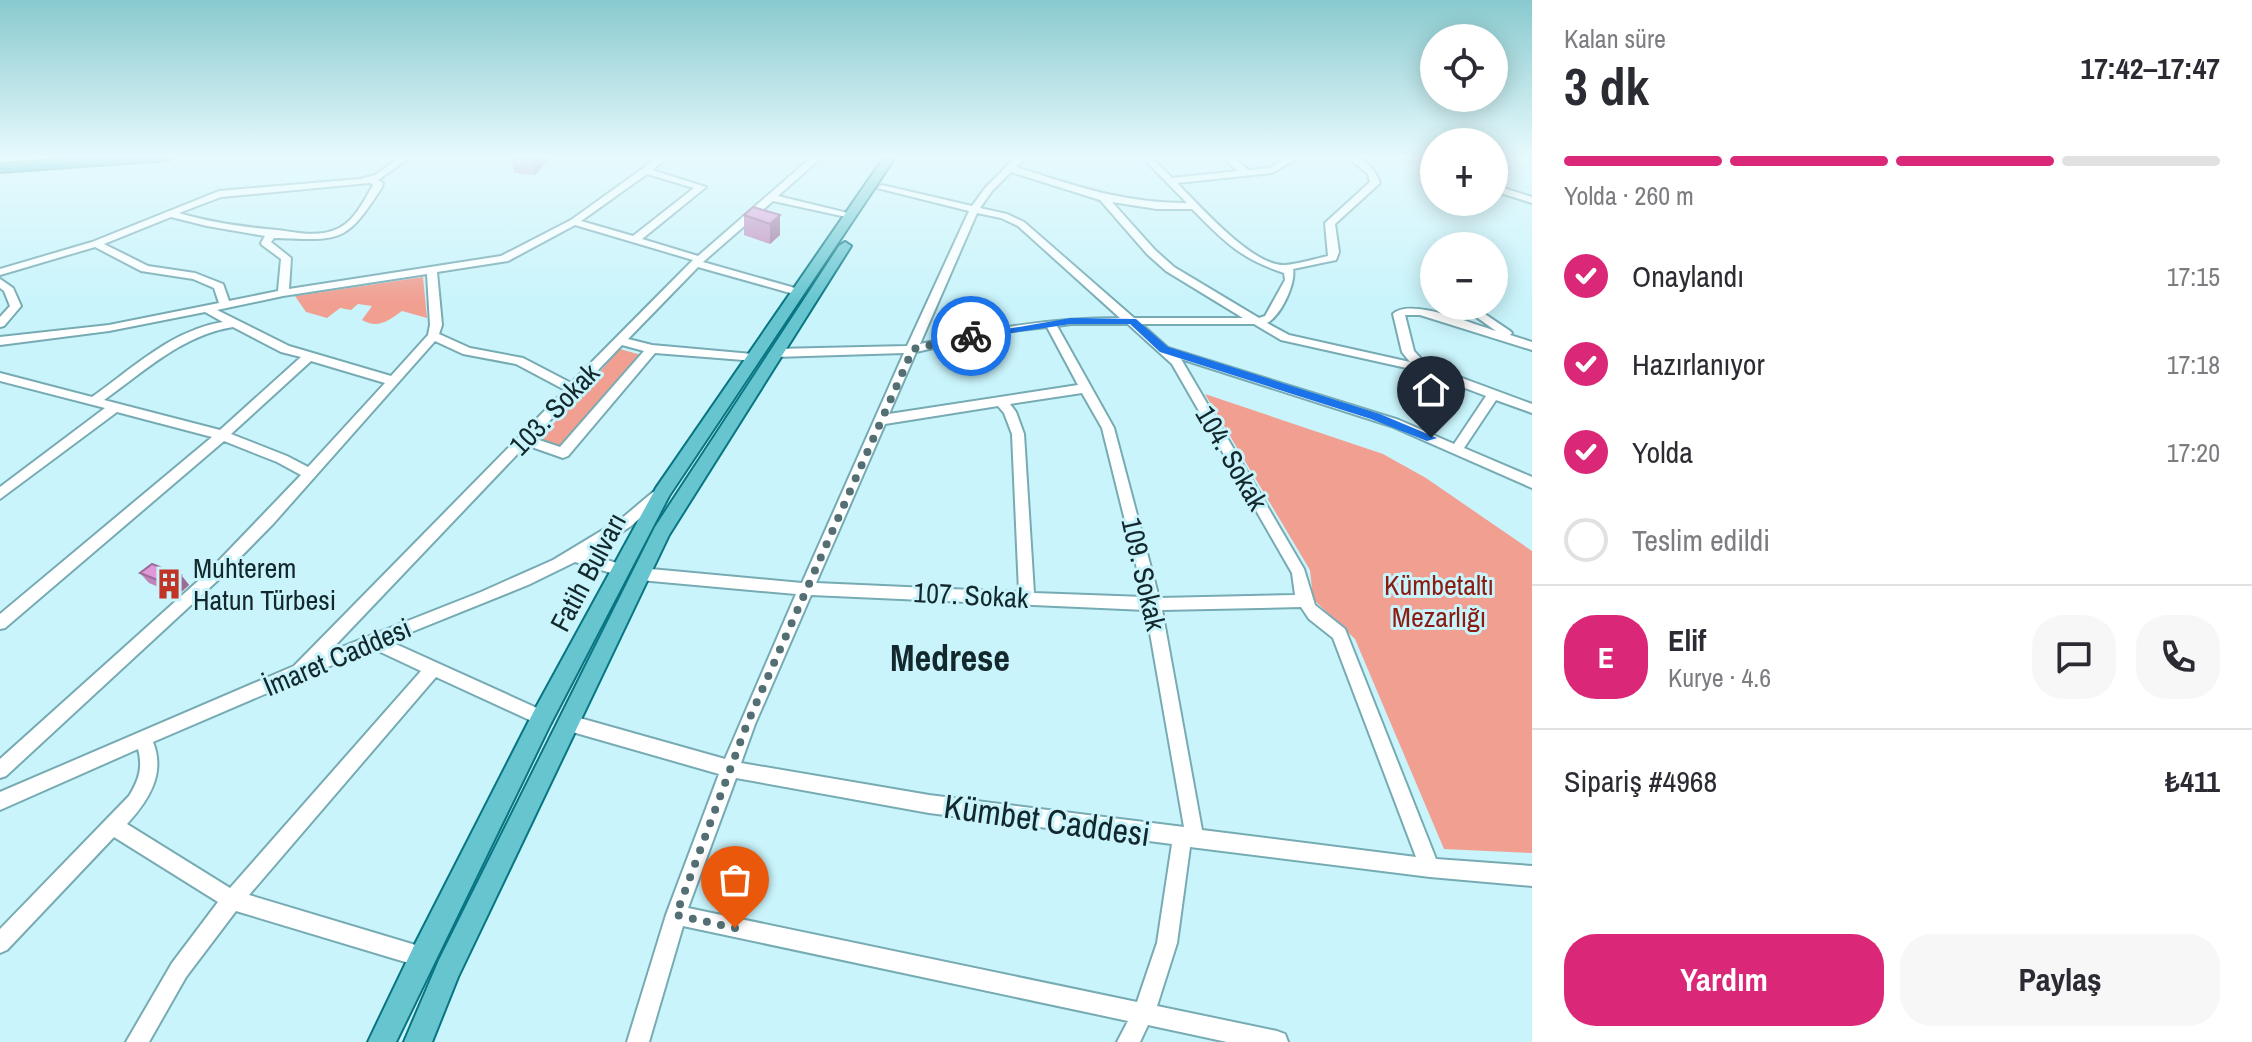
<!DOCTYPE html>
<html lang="tr">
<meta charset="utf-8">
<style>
:root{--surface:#fff;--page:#f7f7f7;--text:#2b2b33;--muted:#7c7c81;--line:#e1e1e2;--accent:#db2777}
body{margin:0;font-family:"Archivo Narrow",sans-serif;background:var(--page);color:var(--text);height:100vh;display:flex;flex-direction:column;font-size:30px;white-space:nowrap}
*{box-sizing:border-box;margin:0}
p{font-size:26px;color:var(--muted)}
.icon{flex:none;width:44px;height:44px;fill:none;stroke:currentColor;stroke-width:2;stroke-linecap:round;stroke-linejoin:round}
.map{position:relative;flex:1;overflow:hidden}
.sheet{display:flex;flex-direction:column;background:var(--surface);width:720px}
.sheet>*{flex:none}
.fabs{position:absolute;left:1420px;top:24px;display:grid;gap:16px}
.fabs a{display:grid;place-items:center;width:88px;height:88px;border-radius:50%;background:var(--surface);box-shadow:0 4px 20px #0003;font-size:40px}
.pin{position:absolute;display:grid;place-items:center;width:68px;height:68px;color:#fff;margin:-82px -34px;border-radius:50% 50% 50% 0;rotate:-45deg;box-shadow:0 0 8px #0007}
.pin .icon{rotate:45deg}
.courier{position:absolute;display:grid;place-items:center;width:80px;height:80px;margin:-40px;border:6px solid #1a73e8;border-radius:50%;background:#fff;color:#222;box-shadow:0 2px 10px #0007}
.headline em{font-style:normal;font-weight:700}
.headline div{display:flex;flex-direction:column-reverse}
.headline{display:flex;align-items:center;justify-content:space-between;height:136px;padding:0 32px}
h1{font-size:52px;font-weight:700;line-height:60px}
.bar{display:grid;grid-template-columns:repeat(4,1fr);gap:12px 8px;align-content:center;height:96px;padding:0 32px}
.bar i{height:10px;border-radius:6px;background:var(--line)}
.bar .on{background:var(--accent)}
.bar p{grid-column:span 4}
.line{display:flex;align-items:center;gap:20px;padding:0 32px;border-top:2px solid var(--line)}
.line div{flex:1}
.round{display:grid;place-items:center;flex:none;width:84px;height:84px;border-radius:32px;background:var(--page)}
ol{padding:0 32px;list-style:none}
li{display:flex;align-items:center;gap:24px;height:88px}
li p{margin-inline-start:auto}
li .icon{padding:8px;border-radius:50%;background:var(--accent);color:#fff;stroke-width:4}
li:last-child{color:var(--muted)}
li i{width:44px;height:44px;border:4px solid var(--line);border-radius:50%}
.action{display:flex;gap:16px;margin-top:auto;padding:16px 32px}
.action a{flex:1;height:92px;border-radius:32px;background:var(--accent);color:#fff;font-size:32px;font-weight:700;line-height:92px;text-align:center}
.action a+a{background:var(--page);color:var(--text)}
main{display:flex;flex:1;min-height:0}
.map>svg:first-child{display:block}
.green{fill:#f09f91}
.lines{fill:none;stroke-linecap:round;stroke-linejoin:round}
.minor-casing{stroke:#77abb4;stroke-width:4}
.major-casing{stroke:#087582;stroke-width:4}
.highway-casing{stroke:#087582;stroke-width:4}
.minor{fill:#fff;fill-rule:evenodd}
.major{fill:#67c5d0;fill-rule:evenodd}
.highway{fill:#029eb1;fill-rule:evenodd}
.wall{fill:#c084bb}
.shaded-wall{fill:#9c6b98}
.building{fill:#df99d9;stroke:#9c6b98;stroke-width:2}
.route{fill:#1a73e8}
.done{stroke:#536f74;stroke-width:8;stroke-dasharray:0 14.4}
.labels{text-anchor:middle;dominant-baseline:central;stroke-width:6;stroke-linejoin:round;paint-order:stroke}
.street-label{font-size:28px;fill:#13282c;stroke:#c9f4fb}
.poi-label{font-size:28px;fill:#13282c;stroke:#c9f4fb;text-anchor:start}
.park-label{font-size:28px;fill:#8b1c12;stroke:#c9f4fb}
.near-street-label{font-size:34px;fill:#13282c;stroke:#c9f4fb}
.district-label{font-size:36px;font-weight:bold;fill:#13282c;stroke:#c9f4fb}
</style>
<main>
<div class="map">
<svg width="1532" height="1042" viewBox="0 0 1532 1042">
<rect width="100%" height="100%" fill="#c9f4fb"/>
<g class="green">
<path d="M423,277l4,41 -25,-7c-14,10 -24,18 -40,9l10,-14 -14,-2 -7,6 -11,-2 -13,10 -21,-6 -11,-16z"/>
<path d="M620,349l21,6 -79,92 -23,-7z"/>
<path d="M1205,394l178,60 43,24 106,73v302l-88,-4 -89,-210 -42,-40 -3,-29z"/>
</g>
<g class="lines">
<g class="minor-casing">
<g id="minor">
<path d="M402,156h10l-34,24 5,3 -1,4c-37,58 -42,53 -108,51l-3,4 20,16 -2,31 212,-33 70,-36 89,-64h10l-18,14 54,17 -64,52 56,17 115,-100h10l-45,40 78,19 -5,3 -78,-17 -70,61 99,28v4h-8l-96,-27 -70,72 24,6 100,9 6,4 -2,3 -101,-8 -87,103 -5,2 -37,-13 -197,207 152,-60 72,-32 68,-41 32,-27h10l2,4 -34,30 -43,28 38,12 2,4 -2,4 -5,2 -46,-14 -47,23 -139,56 159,72 2,5 -2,5 -6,3 -6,-3 -100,-46 -187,218 173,52 7,3 3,7 -3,7 -7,3 -186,-56 -50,66 -37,65h-23l46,-79 46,-61 -104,-65 -107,113 -7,3v-24l129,-133c10,-16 14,-29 9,-47l-138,61v-18l294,-126 271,-276 -49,-26 -53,-10 -28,-13 -162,183 -56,57 -211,195 -6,2v-19l207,-186 94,-98 -24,-13 -53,-21 -219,187 -5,1v-15l212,-177 -95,-25 -117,87v-12l105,-79 -105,-27v-8l92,24c41,-29 80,-67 131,-75l-18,-10 -96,19 -109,14v-8l109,-12 110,-22 -5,-15 -21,-9 -52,-8 -46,-24 -95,28v-6l92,-27 127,-51 141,-12 15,-4zM647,174l47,14 -61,48 -52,-15zM369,183l4,1 -1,3c-9,15 -18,35 -35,42 -19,9 -42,3 -60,1 -33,-3 -65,-7 -98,-17l42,-16zM171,217l36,9 58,10 -4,7 1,2 19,14 -3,32 -49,10 -6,-17 -28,-11 -47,-7 -44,-22zM575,225l118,35 -122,123 -48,-25 -53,-10 -31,-14 3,-9 -5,-53 71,-11zM427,274l3,51 -2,10 -37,41 -102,-30 -72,-36 66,-14zM233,327l48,25 20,5 -81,73 -116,-30c41,-29 78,-65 129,-73zM622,345l22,6 -84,96 -27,-9zM311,361l74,22 -77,84 -21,-11 -56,-22zM372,648l49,23 -191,217 -103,-64c21,-23 39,-50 26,-82z"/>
<path d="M1017,156h9l-10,11c60,19 106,36 171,36l-46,-47h9l22,22 66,-7 -16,-15h10l16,14 22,-2 20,-12h11l-29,17 -95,10c22,22 76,84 108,82 14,-1 29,-6 43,-9l-3,-33 45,-41 -2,-8 -22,-18c16,0 29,12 34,27l-45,41 4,28 -3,8 -43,9c3,14 -12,47 -26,54l22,12 121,27 -8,-10 -9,-38c17,-17 81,11 103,17l-35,-25h12l37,25 2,2 -2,2 22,7v8l-112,-35h-15l9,36 13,14 105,39v9l-36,-13 -32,48 68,29v11l-141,-62 -210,-67 123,210 11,36 30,24 91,230 96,7v20l-102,-9 -240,-30 -13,96 -20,63 120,25 8,3 3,8h-61l-79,-17 -8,17h-23l11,-21 -445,-95 -34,116h-22l39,-127 53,-141 -150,-43 -6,-3 -2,-5 2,-5 6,-3 156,44 71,-165 -156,-14 -5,-2 -2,-4 2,-4 5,-2 162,15 102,-230 -129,4 -6,-4 6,-4 132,-3 62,-135 -92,-23 5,-3 90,21 14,-19zM1011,172l89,28 47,54 19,17 77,47h-109l-110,-96 -17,-8 -27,-6 12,-17zM1112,202l45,7h35c32,32 47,49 92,64l1,7 -20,36 -6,2 -85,-51 -19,-17zM977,213l24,5 17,8 102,92c-72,0 -130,11 -200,26zM1071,324h57l44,40 120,209 3,22 -136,3 -45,-170 -57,-102zM1141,324h113l27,16 139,31 66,25 -32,48 -55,-24 -231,-72zM1047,327l31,58 -189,29 27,-62 88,-20zM1082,393l20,35 42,169 -110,-4 -10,-159 -8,-22 -6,-8zM998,406l6,7 8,21 7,158 -203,-9 69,-159zM811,595l335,15 38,217 -255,-32 -188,-32 14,-39zM1301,607l8,12 24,19 83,219 -214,-27 -40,-220zM736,778l193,35 243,31 -15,99 -20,59 -449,-94z"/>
<path d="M1401,156l33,1v6l-29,-4z"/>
<path d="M1494,185l38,12v6l-38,-12z"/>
<path d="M0,279l13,9 8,18 -17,20 -4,1v-10l10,-11 -6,-15 -4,-3z"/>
</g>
</g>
<g class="major-casing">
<g id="major">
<path d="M885,156h11l-227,340 -119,229 -154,317h-28l45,-94 121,-237 122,-223z"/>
<path d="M845,242l6,4 -182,289 -211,442 -26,65h-28l35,-82 216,-433 184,-281z"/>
</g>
</g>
<g class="highway-casing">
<path id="highway" d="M111,156h63l-6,4 -168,12v-8z"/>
</g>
<use href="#minor" class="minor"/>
<use href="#major" class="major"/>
<use href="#highway" class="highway"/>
</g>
<g class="wall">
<path d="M511,156h39v2l-15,17 -21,-2z"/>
<path d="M744,215h36v20l-10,9 -26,-9z"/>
<path d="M140,573l41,2 8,10 -11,10 -29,-12z"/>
</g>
<g class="shaded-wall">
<path d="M550,156v2l-15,17 -4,-18z"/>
<path d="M780,215v20l-10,9v-20z"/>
<path d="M181,575l8,10 -11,10 -8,-10z"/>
</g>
<g class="building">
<path d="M753,207l27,8 -10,9 -26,-9z"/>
<path d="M152,564l29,11 -11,10 -30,-12z"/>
</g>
<linearGradient id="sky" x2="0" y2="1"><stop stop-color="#89cacf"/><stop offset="0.52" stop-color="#e7fafd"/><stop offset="1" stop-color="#e7fafd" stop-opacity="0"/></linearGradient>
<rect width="1532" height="302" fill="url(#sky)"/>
<path class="route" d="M1071,318l65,1 32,28 212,67 57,24 -10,3 -56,-22 -211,-67 -30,-28h-59l-100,15 -5,-3z"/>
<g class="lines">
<path class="done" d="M735,928l-59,-13 71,-191 166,-375 58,-13"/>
</g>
<defs>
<g id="building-bare" transform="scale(2.4)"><path d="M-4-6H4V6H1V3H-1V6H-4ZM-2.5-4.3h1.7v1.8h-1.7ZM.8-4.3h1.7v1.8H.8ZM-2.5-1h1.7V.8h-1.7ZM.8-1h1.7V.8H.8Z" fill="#c23526" stroke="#c9f4fb" stroke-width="2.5" paint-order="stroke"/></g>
</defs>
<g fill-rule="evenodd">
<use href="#building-bare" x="169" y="584"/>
</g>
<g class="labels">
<g class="street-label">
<text transform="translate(554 409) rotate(-46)">103. Sokak</text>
<text transform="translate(1232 458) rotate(60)">104. Sokak</text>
<text transform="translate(588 572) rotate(-62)">Fatih Bulvarı</text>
<text transform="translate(1144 574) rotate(77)">109. Sokak</text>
<text transform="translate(971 595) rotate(3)">107. Sokak</text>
<text transform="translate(337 657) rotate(-23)">İmaret Caddesi</text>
</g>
<g class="poi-label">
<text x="193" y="568">Muhterem<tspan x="193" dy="32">Hatun Türbesi</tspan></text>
</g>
<g class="park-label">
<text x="1439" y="585">Kümbetaltı<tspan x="1439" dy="32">Mezarlığı</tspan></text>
</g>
<g class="near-street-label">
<text transform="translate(1047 820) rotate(8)">Kümbet Caddesi</text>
</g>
<g class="district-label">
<text x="950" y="658">Medrese</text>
</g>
</g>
</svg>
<div class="fabs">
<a><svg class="icon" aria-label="locate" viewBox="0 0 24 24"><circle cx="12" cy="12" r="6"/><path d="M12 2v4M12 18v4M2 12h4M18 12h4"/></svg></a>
<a>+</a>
<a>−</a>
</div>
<div class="pin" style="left:735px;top:928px;background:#ea580c"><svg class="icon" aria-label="bag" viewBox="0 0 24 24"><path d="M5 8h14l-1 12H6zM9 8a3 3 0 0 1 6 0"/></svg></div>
<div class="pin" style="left:1431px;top:438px;background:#1f2937"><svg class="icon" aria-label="home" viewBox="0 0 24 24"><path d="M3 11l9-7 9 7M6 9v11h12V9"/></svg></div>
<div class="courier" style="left:971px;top:336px"><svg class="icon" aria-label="bike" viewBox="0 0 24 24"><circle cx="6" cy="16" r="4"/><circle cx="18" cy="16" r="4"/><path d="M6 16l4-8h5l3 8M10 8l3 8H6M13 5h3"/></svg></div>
</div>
<section class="sheet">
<div class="headline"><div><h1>3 dk</h1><p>Kalan süre</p></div><em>17:42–17:47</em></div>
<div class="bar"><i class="on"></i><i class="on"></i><i class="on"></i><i></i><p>Yolda · 260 m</p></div>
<ol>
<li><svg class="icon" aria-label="check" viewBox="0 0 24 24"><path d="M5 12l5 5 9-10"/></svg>Onaylandı<p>17:15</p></li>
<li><svg class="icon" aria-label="check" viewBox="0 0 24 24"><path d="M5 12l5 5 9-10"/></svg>Hazırlanıyor<p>17:18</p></li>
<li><svg class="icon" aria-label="check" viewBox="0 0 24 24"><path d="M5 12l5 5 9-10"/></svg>Yolda<p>17:20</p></li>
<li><i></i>Teslim edildi</li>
</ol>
<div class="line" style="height:144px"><b class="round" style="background:var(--accent);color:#fff">E</b><div><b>Elif</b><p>Kurye · 4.6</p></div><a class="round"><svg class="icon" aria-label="chat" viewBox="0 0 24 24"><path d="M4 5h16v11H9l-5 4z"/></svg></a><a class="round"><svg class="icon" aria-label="phone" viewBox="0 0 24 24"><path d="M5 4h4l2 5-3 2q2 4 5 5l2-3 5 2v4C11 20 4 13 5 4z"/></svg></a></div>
<div class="line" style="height:104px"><div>Sipariş #4968</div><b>₺411</b></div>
<div class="action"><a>Yardım</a><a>Paylaş</a></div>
</section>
</main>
